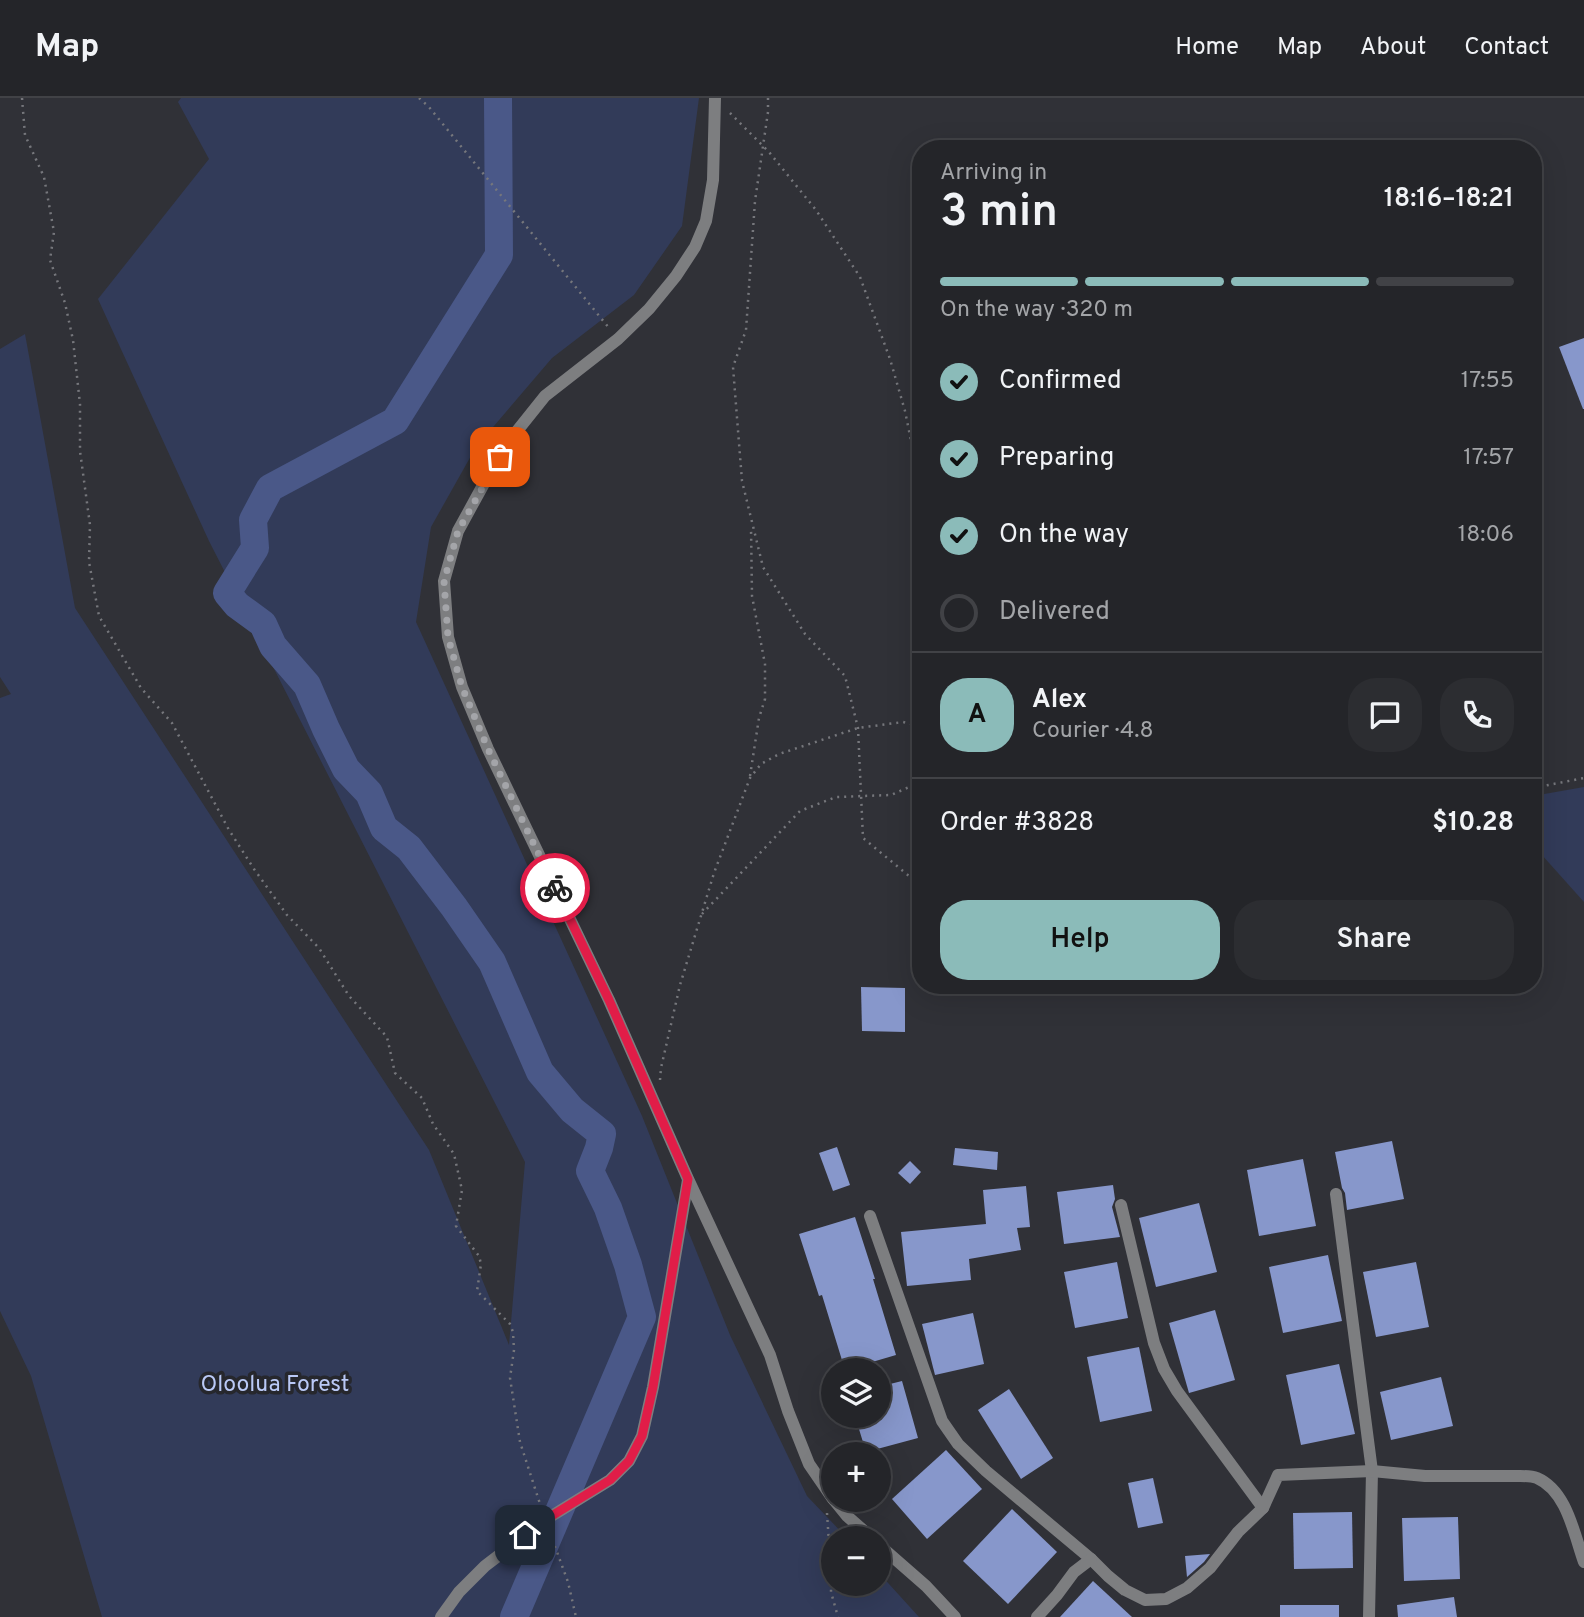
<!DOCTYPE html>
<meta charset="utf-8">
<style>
:root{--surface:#242529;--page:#2c2d31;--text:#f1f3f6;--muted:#a3a5a8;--line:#414246;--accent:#8bbbb9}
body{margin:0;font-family:Overpass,sans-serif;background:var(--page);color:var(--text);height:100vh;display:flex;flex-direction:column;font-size:26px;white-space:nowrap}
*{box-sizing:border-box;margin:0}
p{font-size:23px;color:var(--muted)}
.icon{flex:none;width:38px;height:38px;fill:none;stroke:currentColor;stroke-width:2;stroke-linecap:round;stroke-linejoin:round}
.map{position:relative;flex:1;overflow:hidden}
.panel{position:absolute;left:912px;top:42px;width:630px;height:854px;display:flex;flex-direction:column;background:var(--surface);border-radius:28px;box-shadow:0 7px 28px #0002,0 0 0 2px var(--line)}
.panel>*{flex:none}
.controls{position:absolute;left:821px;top:1260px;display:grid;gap:14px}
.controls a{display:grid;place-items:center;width:70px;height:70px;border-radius:50%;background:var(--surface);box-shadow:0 7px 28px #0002,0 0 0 2px var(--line);font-size:35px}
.pin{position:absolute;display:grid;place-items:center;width:60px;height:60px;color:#fff;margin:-30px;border-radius:14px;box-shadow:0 4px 10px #0006}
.courier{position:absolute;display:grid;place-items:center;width:70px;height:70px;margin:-35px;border:5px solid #e11d48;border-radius:50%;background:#fff;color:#222;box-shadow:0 2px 9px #0007}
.headline em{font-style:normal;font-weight:600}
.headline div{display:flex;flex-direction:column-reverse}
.headline{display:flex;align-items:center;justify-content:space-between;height:119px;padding:0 28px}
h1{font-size:46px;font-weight:600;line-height:52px}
.bar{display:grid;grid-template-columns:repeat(4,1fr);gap:10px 7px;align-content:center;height:84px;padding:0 28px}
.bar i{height:9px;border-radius:5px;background:var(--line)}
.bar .current{background:var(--accent)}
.bar p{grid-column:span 4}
.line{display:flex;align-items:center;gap:18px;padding:0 28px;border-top:2px solid var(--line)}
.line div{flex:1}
.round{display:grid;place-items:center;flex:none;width:74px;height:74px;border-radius:28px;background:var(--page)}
ol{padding:0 28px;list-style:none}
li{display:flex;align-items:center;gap:21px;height:77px}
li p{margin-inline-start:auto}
li .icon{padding:7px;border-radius:50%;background:var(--accent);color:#111;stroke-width:4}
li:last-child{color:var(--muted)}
li i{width:38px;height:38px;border:4px solid var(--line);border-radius:50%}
.primary-button{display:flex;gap:14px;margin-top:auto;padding:14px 28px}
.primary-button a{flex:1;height:80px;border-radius:28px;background:var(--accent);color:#111;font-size:28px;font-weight:600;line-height:80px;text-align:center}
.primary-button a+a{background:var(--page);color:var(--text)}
header{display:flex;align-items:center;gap:42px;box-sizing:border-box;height:98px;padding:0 35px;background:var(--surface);border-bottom:2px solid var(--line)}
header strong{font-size:33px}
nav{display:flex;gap:38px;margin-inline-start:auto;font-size:24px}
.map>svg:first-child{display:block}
.green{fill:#323b59}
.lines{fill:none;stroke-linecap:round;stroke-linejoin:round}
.river{stroke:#4a5888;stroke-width:28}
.building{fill:#8797cb}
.path{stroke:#76777c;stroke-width:2.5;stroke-dasharray:2 5;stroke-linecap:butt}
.minor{stroke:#7d7e80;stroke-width:12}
.done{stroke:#a4a5a9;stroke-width:7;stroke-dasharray:0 12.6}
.route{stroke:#e11d48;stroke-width:9}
.labels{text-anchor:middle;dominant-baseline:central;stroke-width:7;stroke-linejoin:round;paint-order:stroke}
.park-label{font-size:23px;fill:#bac9f6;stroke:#26272d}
</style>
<header>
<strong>Map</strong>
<nav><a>Home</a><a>Map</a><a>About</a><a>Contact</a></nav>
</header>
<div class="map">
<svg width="1584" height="1519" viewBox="0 0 1584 1519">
<rect width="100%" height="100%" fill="#303137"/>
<g class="green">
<path d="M181,0h518l-17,128 -48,69 -82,63 -76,89 -45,80 -15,95 226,494 88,219 77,161 40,42h-14v46h45l1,-11 40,44h-817l-71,-241 -31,-65v-613l11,-4 -11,-17v-328l25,-15 50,274 354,542 80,195 16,-183 -316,-621 -111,-242 111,-140 -31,-57z"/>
<path d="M1584,689v115l-51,-57v-49z"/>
</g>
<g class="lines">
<path class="river" d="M498,0l1,157 -104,166 -125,67 -17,32 2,28 -28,45 10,12 26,19 10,22 34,39 19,44 20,40 23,24 15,35 25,20 45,59 38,55 48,110 32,38 30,24 -3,14 -9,23 18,37 20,57 14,52 -128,300"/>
</g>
<g class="building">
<path d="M1584,240v71h-1l-24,-62z"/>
<path d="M861,889l44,1v44l-43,-1z"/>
<path d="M1392,1043l12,58 -57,11 -2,-17 -3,-5 -7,-36z"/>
<path d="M837,1049l13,38 -17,6 -14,-38z"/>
<path d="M955,1050l43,4 -1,18 -44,-5z"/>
<path d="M1303,1061l13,67 -57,10 -12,-66z"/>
<path d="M910,1063l11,11 -11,12 -12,-11z"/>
<path d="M1113,1087l2,14 -3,8 8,30 -56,7 -7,-52z"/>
<path d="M1026,1088l4,41 -13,1 4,22 -52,9 2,21 -64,6 -6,-54 85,-8 -3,-34z"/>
<path d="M1199,1105l18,69 -61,15 -17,-69z"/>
<path d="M855,1119l20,62h-2l23,76 -51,15 -23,-75 -3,1 -20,-62z"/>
<path d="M1328,1157l14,66 -59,12 -14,-66z"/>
<path d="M1117,1164l11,56 -53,10 -11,-56z"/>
<path d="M1416,1164l13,65 -53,10 -13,-65z"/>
<path d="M1215,1212l20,70 -46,13 -20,-70z"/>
<path d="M973,1215l11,51 -49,11 -13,-51z"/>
<path d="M1139,1249l13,64 -52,11 -13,-65z"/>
<path d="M1339,1266l16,70 -54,11 -15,-70z"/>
<path d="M1441,1279l12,49 -62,14 -11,-48z"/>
<path d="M902,1283l16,57 -52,14 -11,-36h23v-29z"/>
<path d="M1009,1291l44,69 -32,21 -43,-69z"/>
<path d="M946,1352l36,39 -55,50 -35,-40z"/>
<path d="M1153,1380l10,45 -25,5 -10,-45z"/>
<path d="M1012,1411l45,43 -49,52 -45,-43z"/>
<path d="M1352,1414l1,56 -59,1 -1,-56z"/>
<path d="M1458,1419l2,62 -56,2 -2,-63z"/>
<path d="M1210,1456l-6,8 -17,15 -2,-21z"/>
<path d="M1093,1483l39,36h-72z"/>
<path d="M1454,1499l3,20h-59l-1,-12z"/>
<rect x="1280" y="1507" width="59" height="12"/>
</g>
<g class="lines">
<g class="path">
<path d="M22,0l3,37 19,42 10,55 -4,28 15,43 8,37 7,64v47l10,74 -1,37 10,54 42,72 31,35 57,107 25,39 33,46 32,33 30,48 38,41 8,36 27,25 11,26 21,30 8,36 -6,36 23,30 2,8 -4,27 33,33 3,8 1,18 -4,28 10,64 21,65"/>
<path d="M419,0l10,9 180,221"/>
<path d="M768,0v14l-13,89 -9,129 -13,37 9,114 21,86 42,67 40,42 13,52 5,110 57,47"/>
<path d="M730,15l39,39 47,58 44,67 30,82 15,52 15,74"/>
<path d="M750,678l9,-58 6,-19v-35l-13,-68 -1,-69"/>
<path d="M1533,690l51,-10"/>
<path d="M702,816l98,-103 36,-14 55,-2 25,-11 4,-4"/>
<path d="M660,982l1,-12 19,-83 34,-112 36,-95 11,-14 18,-10 79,-26 45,-6 17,4"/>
<path d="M827,1415l4,60v19l7,25"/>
<path d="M550,1435l18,49 8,35"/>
</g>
<g class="minor">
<path d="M715,0l-2,82 -7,41 -11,26 -19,29 -27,33 -31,30 -73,57 -32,40 -26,42 -29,53 -14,50 4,56 14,50 26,62 121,251 79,179 82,176 18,56 21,53 24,35"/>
<path d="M1336,1096l36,277 -3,146"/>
<path d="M1121,1107l33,138 10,26 13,22 86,117"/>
<path d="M870,1118l72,205 16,23 28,27 105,88 17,17 17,14 20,10 21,-1 21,-11 23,-20 28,-36 25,-24 15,-33 94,-4 53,5h95c6,0 12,0 17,2 30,13 37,56 47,84"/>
<path d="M834,1402l13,16 25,22"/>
<path d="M878,1446l48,42 29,31"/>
<path d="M441,1519l18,-25 26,-26 60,-46 65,-40 19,-19 13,-25 11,-49 35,-207"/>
<path d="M1037,1519l20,-22 17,-23 17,-13"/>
</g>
</g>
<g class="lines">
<path class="done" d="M500,359l-42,74 -14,50 4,56 14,50 26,62 67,139"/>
<path class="route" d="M525,1437l20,-15 65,-40 19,-19 13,-25 11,-49 35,-208 -79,-179 -54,-112"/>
</g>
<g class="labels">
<g class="park-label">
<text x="275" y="1287">Oloolua Forest</text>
</g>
</g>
</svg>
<div class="controls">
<a><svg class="icon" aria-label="layers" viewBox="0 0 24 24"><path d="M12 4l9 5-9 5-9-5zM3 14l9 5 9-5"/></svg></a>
<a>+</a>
<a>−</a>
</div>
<div class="pin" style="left:500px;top:359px;background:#ea580c"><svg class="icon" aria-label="bag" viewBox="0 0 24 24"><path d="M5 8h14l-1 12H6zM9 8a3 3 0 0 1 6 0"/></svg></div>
<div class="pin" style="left:525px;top:1437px;background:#1f2937"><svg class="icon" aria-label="home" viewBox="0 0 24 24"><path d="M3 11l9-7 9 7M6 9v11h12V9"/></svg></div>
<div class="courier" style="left:555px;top:790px"><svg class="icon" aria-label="bike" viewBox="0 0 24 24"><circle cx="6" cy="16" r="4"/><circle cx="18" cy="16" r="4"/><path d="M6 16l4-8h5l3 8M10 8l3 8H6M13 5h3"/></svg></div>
<section class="panel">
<div class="headline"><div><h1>3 min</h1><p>Arriving in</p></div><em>18:16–18:21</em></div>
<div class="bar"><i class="current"></i><i class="current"></i><i class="current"></i><i></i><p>On the way · 320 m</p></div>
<ol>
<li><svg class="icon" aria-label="check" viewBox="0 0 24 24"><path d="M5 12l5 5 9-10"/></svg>Confirmed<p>17:55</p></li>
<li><svg class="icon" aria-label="check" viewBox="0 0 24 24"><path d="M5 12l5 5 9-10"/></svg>Preparing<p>17:57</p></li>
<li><svg class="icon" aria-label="check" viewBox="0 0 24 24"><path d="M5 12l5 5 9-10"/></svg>On the way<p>18:06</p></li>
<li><i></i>Delivered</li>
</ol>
<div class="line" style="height:126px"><b class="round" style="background:var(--accent);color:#111">A</b><div><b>Alex</b><p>Courier · 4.8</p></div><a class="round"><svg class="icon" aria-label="chat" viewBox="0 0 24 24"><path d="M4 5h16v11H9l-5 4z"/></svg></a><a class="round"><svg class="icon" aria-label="phone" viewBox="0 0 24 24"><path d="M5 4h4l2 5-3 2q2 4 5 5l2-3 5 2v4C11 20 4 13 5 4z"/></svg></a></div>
<div class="line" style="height:91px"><div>Order #3828</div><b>$10.28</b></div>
<div class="primary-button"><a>Help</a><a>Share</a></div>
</section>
</div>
